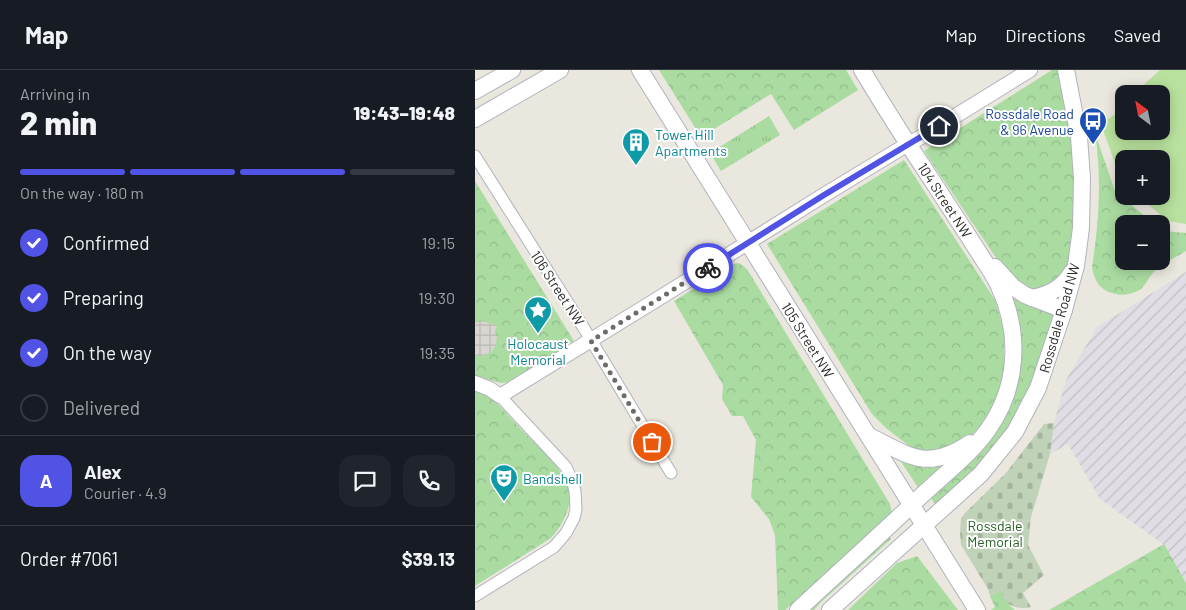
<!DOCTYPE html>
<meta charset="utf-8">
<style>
:root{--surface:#171b24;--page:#20242c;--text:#f1f3f6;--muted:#9ea1a6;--line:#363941;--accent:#5153e4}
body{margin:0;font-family:Barlow,sans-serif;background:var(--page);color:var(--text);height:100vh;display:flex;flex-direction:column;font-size:19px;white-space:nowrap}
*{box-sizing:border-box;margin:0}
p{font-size:16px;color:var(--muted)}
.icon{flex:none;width:28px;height:28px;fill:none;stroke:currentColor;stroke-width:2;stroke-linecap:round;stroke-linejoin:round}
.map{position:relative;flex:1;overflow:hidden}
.details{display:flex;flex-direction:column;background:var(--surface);width:475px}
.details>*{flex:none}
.needle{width:32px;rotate:328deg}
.tools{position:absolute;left:640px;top:15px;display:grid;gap:10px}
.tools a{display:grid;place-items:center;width:55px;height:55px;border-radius:10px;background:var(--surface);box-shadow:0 2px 12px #0003;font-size:25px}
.pin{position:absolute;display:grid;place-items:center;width:42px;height:42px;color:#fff;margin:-21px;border:2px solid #fff;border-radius:50%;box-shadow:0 1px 5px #0007}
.courier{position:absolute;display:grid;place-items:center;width:50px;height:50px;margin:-25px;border:4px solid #5153e4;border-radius:50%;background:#fff;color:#222;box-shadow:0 1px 6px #0007}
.head em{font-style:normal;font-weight:800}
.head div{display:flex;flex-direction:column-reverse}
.head{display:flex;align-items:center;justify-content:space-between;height:85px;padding:0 20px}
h1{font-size:32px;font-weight:800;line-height:38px}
.bar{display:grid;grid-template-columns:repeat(4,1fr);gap:8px 5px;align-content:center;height:60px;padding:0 20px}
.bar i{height:6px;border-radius:4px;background:var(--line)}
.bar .on{background:var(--accent)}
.bar p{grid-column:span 4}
.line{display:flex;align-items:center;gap:12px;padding:0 20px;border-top:1px solid var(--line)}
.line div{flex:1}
.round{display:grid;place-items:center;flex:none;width:52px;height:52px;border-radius:15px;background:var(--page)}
ol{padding:0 20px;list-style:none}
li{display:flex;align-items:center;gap:15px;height:55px}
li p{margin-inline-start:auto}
li .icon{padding:5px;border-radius:50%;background:var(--accent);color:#fff;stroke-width:4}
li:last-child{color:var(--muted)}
li i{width:28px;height:28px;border:2px solid var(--line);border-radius:50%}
header{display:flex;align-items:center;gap:30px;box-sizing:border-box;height:70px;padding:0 25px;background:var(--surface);border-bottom:1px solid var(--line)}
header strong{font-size:24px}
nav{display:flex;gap:28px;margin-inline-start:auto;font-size:18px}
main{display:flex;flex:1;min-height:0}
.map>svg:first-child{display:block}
.industrial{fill:url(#industrial-furrows)}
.grass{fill:url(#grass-tufts)}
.forest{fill:url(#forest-crowns)}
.cemetery{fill:url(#cemetery-stones)}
.pitch{fill:#b9e19e}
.plaza{fill:url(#plaza-grid)}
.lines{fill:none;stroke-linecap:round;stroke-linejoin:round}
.minor-casing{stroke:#b1b2bc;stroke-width:13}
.tertiary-casing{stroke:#b1b2bc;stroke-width:16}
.secondary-casing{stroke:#b1b2bc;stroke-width:18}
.minor{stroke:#fff;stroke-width:11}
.tertiary{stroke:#fff;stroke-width:14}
.secondary{stroke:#fff;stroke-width:16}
.done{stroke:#6d6c69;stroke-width:5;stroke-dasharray:0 9}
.route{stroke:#5153e4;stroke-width:6}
.labels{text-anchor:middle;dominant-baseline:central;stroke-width:4;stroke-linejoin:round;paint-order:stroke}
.transit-label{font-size:14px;fill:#164399;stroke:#fff;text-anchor:end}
.culture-label{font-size:14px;fill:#0d838f;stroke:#fff;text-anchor:start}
.street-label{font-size:14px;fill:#2a2a2a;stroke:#fff}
.park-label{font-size:14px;fill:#255f23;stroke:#fff}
</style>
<header>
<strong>Map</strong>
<nav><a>Map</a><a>Directions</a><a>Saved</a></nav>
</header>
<main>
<section class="details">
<div class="head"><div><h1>2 min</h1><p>Arriving in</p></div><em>19:43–19:48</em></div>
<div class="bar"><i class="on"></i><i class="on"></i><i class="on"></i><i></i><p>On the way · 180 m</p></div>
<ol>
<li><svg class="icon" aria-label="check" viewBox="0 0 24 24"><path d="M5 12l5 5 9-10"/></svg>Confirmed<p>19:15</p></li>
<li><svg class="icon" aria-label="check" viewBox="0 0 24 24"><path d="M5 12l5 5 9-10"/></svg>Preparing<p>19:30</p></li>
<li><svg class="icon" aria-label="check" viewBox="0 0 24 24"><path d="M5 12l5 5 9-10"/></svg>On the way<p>19:35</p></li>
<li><i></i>Delivered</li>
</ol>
<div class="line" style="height:90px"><b class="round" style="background:var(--accent);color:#fff">A</b><div><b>Alex</b><p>Courier · 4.9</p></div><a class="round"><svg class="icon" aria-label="chat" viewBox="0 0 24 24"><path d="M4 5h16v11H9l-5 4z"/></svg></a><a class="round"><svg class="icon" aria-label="phone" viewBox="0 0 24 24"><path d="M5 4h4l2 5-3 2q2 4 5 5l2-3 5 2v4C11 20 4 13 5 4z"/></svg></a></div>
<div class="line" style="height:65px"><div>Order #7061</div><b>$39.13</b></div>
</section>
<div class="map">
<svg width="711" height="540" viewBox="0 0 711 540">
<defs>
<pattern id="industrial-furrows" width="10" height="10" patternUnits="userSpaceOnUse" patternTransform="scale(1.25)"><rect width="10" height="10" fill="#e0dee4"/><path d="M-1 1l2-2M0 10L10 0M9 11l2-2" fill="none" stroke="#c0bfc4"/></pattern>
<pattern id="grass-tufts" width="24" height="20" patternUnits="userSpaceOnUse" patternTransform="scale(1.25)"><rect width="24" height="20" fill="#aadba1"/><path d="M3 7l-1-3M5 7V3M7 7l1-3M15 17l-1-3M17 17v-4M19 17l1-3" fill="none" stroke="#92bc8b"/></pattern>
<pattern id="forest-crowns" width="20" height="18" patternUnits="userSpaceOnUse" patternTransform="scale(1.25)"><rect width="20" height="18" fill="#aadba1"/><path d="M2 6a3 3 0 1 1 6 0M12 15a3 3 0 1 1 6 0" fill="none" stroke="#92bc8b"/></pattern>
<pattern id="cemetery-stones" width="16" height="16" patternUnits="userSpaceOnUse" patternTransform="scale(1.25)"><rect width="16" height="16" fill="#c0d2b7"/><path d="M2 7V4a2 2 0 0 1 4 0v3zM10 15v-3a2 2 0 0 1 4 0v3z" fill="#a5b49e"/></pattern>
<pattern id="plaza-grid" width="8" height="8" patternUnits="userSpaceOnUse" patternTransform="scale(1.25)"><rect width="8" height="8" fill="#d7d6d0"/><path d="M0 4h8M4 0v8" fill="none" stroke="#b9b8b3"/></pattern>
</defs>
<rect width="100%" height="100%" fill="#eae7de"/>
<path class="industrial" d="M711,202v311l-23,-39 -63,-45 -32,-55 -18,10 4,-31 12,-43 31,-53z"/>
<g class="grass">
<path d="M294,46l11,19 -59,36 -11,-18z"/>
<path d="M413,466l3,3 -71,64 -6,7h-9z"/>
</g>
<g class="forest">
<path d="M184,0h187l12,20 -64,40 -23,-36 -70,43z"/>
<path d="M577,0h6l12,53 8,57 -3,50 -8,37 -8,15 -30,9 -20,-14 -85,-126z"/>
<path d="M620,63l20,58 39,33h-30v37h37v-31l2,1 23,2v18c-10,6 -22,12 -30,19 -6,5 -9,13 -14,18 -13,11 -37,8 -45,-6 -3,-5 -4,-10 -5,-15 7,-44 10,-90 3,-134z"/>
<path d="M429,90l91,140 9,30v35l-3,21 -9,23 -10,16 -15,15 -15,8 -28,5 -10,-4 -10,-7 -18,-14 -14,-14 -105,-170z"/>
<path d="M0,111l99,160 -63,41 -10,1 -26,-7z"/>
<path d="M264,193l8,6 143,235 2,9 -107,97h-7l-3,-75 -6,-16 -18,-22 5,-57 -13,-24h-11l-10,-17 1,-14 -49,-84 59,-37z"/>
<path d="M538,224l41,21 -21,69 -21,40 -29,37 -23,22 -24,22 -6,-8 78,-88 8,-19 4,-22 1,-20 -2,-19 -8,-33z"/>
<path d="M0,321c6,2 12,4 17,8 10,8 18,19 27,28 14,15 42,38 49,59 6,18 -5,39 -17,52l-76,48z"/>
<path d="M426,389l40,5 1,3 -23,22 -19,-29z"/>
<path d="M689,474l22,39v27h-137z"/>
<path d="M442,486l41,54h-110l49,-47z"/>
<path d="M527,520l8,16 5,4h-24l4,-3 -5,-11z"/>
</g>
<path class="cemetery" d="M579,353l-4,31 -19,63 -3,28 16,30 -21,18 8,14c-14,3 -28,-1 -29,-17l-12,6 -2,-7 -27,-44 -1,-13 1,-13 4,-6 41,-40 38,-49z"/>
<path class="pitch" d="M685,0h26v154l-18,-3 -30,-25h23v-37h-37v26l-2,-2 -20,-56 2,-5 20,-14v23h37v-37h-22v-5z"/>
<path class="plaza" d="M6,251l9,2 7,3 -2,5 2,7 -2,9 -3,4 -7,4 -5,1 -5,-1v-32z"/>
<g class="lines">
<g class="minor-casing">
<g id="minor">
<path d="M0,86l110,174 86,143"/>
<path d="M0,526l79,-49 12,-14 8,-15 2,-9 -1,-18 -2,-8 -7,-16 -66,-71"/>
</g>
</g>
<g class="tertiary-casing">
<path id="tertiary" d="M0,313l15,6 10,7 169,-104 155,-97 84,-51 15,-8 107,-66"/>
</g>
<g class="secondary-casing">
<g id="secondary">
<path d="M165,0l337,540"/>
<path d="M0,21l37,-21"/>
<path d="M0,49l85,-49"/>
<path d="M520,197l18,20 12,8 39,15"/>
<path d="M557,228c18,-4 31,-10 40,-26"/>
<path d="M394,366c41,20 58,36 101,7"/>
<path d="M323,540c41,-38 82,-75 122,-113 23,-22 49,-41 67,-66 32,-44 34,-99 11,-147 -7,-14 -16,-26 -24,-39 -12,-19 -25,-38 -37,-57 -26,-39 -51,-78 -75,-118"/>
<path d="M355,540l151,-136 34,-42 23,-44 26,-78 12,-44 5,-38 1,-50 -3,-41 -13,-67"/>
</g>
</g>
<use href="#minor" class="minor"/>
<use href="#tertiary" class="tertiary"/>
<use href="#secondary" class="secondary"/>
</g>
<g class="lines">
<path class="done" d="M177,372l-61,-101 117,-73"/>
<path class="route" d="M233,198l116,-73 115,-69"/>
</g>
<defs>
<g id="bus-pin" transform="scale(1.4375)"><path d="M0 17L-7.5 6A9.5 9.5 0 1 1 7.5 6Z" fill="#1a4fb4" stroke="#fff"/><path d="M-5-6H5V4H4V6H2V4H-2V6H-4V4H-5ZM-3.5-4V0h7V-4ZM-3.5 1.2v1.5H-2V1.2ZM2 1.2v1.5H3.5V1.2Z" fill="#fff"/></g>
<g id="building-pin" transform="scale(1.4375)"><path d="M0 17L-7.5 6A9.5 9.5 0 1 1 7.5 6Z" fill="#0f9aa8" stroke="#fff"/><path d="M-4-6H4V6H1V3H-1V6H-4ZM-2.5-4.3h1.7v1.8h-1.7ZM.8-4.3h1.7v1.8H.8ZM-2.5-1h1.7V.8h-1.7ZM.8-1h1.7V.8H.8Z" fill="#fff"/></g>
<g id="sight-pin" transform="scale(1.4375)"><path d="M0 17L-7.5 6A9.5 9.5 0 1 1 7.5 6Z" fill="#0f9aa8" stroke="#fff"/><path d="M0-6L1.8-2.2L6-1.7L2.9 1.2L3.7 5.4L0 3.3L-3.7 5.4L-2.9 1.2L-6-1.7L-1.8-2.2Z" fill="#fff"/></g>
<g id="theatre-pin" transform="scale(1.4375)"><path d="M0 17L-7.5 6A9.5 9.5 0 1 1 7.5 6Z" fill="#0f9aa8" stroke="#fff"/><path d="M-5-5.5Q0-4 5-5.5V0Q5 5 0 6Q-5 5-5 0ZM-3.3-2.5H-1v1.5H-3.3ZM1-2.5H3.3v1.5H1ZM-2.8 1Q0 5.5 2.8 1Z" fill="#fff"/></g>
</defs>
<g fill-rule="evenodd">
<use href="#bus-pin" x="618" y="51"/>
<use href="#building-pin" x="161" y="72"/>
<use href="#sight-pin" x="63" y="240"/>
<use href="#theatre-pin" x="29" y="408"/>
</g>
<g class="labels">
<g class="transit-label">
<text x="599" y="43">Rossdale Road<tspan x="599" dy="16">&amp; 96 Avenue</tspan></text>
</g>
<g class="culture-label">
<text x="180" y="64">Tower Hill<tspan x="180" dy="16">Apartments</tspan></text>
<text x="63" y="273" text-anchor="middle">Holocaust<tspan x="63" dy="16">Memorial</tspan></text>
<text x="48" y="408">Bandshell</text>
</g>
<g class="street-label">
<text transform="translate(470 130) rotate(57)">104 Street NW</text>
<text transform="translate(83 218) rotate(57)">106 Street NW</text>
<text transform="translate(584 248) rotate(-74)">Rossdale Road NW</text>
<text transform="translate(333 270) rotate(58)">105 Street NW</text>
</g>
<g class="park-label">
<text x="520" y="455">Rossdale<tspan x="520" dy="16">Memorial</tspan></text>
</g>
</g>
</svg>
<div class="tools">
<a><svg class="needle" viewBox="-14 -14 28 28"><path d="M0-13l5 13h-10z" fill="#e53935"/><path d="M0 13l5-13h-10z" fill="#9ea1a6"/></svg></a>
<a>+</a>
<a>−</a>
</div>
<div class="pin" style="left:177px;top:372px;background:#ea580c"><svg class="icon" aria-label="bag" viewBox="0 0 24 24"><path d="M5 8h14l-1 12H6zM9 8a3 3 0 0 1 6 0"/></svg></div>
<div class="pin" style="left:464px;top:56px;background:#1f2937"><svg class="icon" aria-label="home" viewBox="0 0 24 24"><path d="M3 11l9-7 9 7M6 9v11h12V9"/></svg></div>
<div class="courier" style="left:233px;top:198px"><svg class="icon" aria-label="bike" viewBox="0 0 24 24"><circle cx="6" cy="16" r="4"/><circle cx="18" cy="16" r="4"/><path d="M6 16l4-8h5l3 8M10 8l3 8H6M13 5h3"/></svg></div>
</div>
</main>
